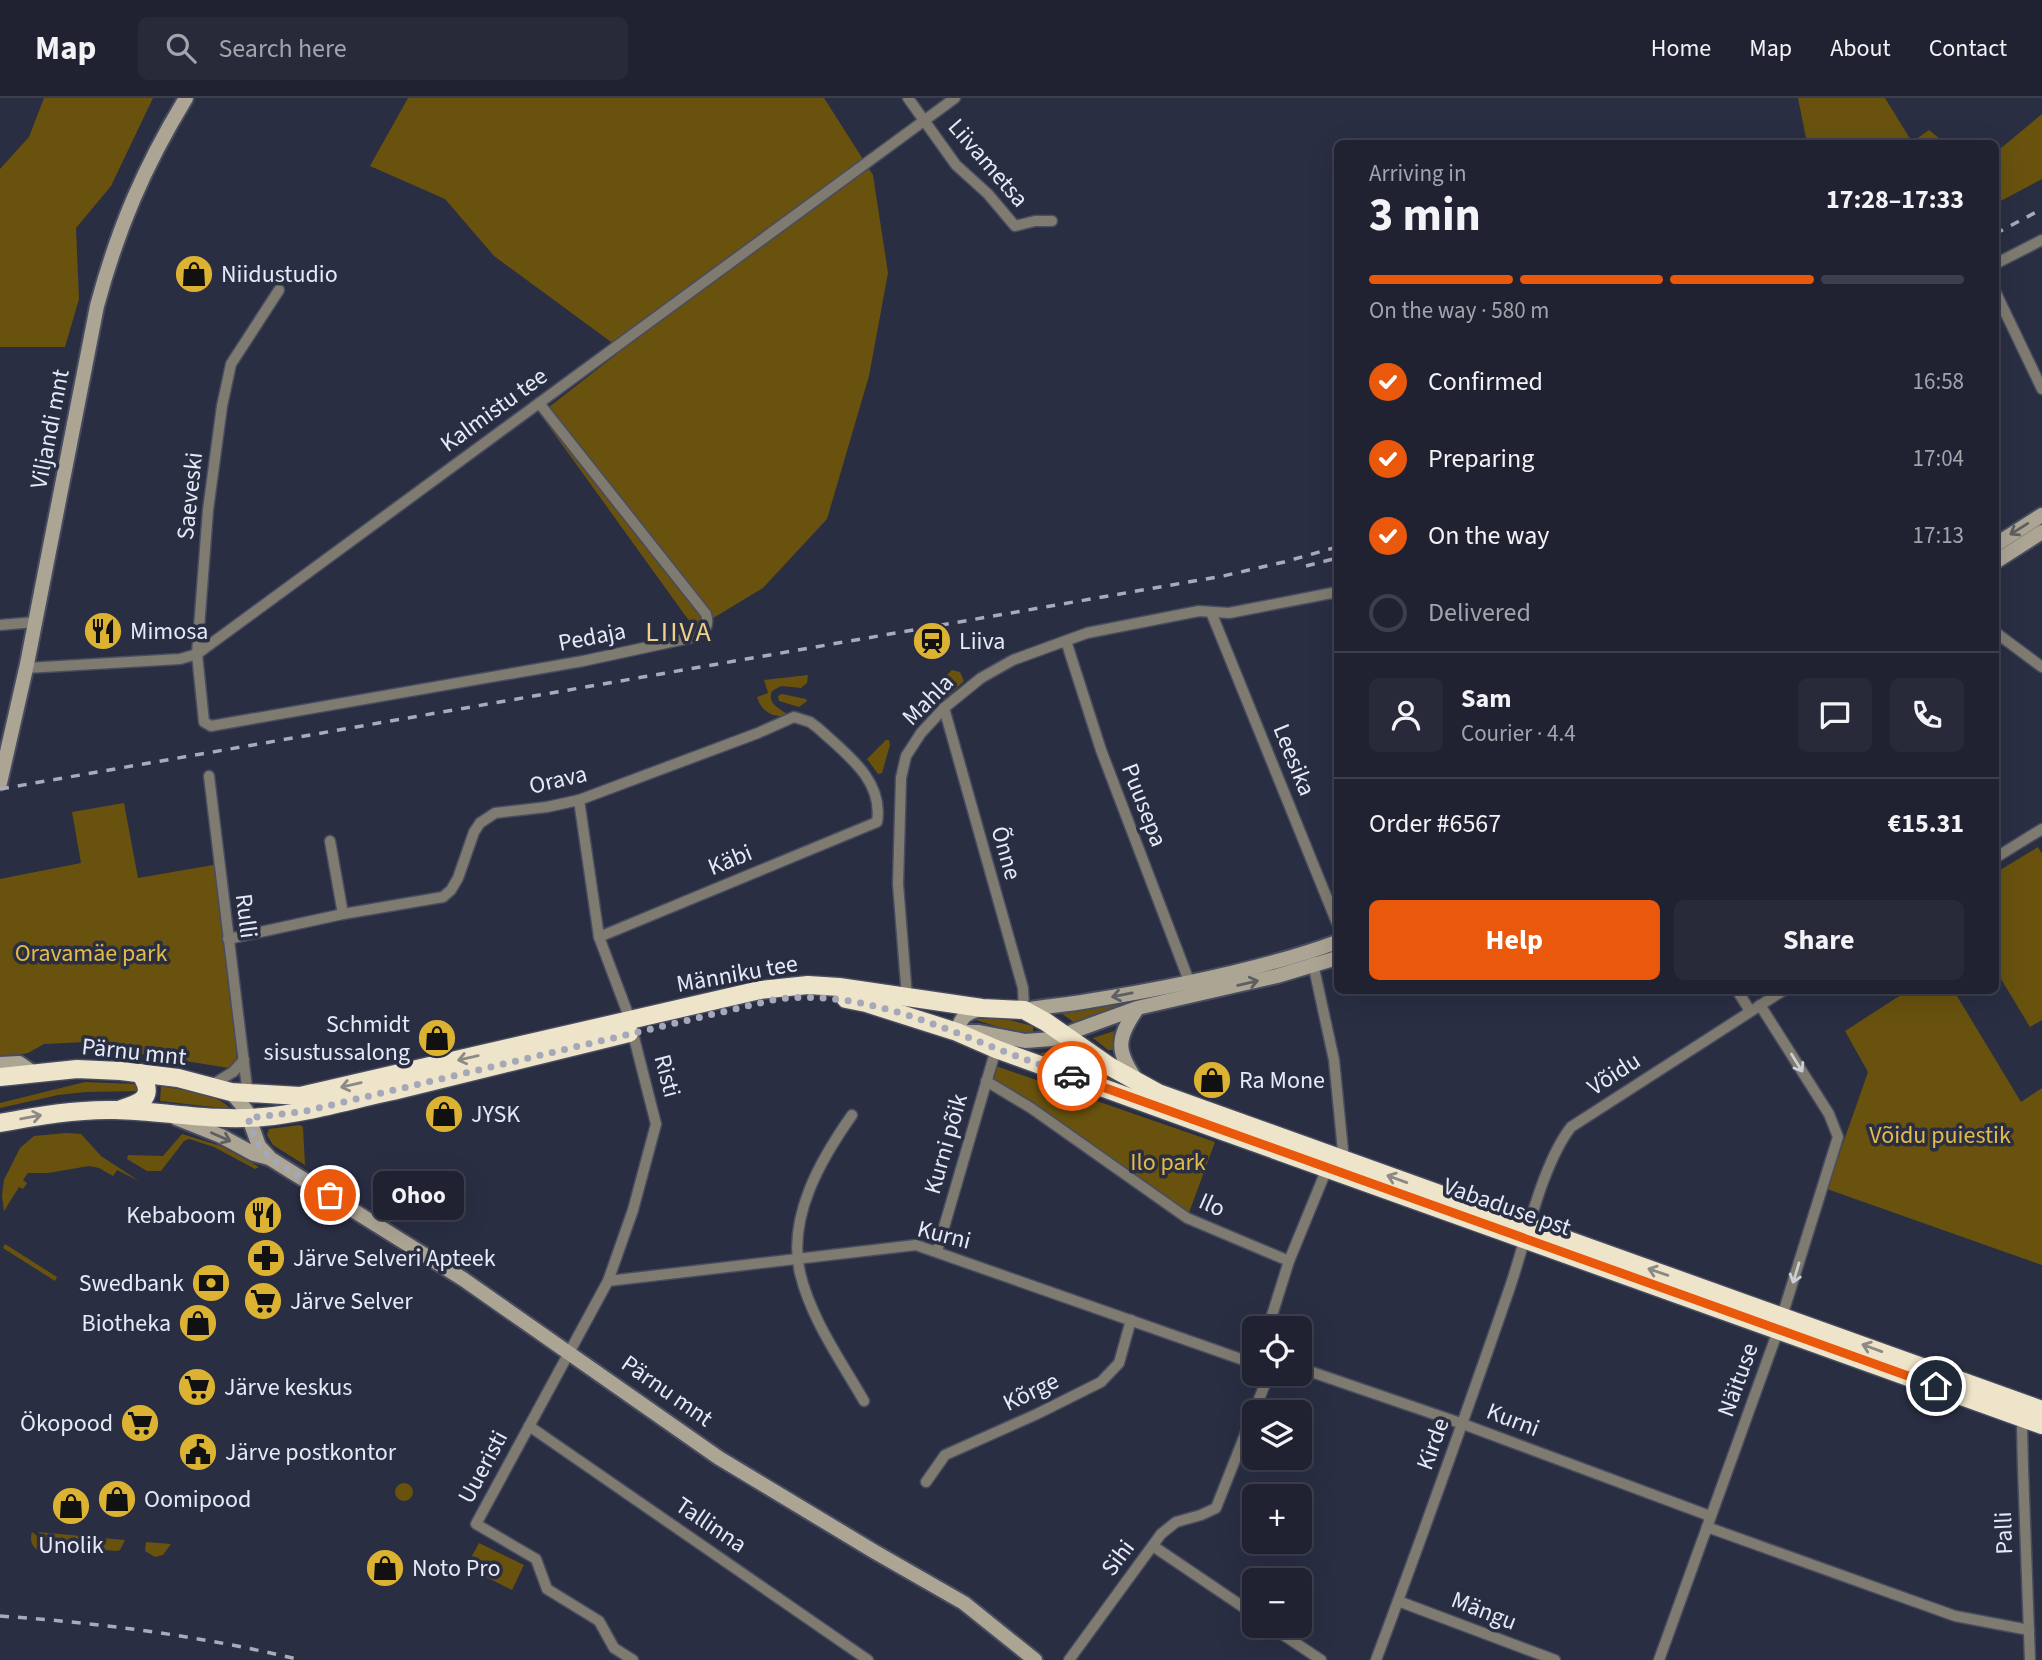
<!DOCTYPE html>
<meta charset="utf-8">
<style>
:root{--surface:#202232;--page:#282a3a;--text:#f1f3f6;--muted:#a2a4ac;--line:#3d3f4d;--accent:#ea580c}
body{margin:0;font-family:"Source Sans 3",sans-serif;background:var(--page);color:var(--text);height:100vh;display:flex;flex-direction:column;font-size:26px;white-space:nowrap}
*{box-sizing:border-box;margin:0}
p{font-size:23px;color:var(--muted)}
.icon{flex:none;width:38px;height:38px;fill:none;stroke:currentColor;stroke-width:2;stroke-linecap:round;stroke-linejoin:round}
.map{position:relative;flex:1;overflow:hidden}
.panel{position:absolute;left:1334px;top:42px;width:665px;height:854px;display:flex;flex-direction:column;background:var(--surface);border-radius:10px;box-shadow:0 7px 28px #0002,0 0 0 2px var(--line)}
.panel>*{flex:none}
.tools{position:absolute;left:1242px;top:1218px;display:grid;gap:14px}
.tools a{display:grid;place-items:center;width:70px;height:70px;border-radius:10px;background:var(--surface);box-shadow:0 7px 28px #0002,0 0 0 2px var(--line);font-size:35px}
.pin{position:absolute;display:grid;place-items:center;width:60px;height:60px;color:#fff;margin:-30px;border:4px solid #fff;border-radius:50%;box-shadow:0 2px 7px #0007}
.courier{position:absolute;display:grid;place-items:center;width:70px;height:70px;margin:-35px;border:5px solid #ea580c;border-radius:50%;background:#fff;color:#222;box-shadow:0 2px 9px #0007}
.bubble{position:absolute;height:49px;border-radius:10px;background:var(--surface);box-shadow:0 7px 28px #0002,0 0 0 2px var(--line);font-size:23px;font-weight:700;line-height:49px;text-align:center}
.overview em{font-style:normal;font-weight:700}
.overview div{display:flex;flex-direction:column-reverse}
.overview{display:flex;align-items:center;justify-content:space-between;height:119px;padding:0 35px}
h1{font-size:46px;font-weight:700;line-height:52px}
.bar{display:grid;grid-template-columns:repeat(4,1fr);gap:10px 7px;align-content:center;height:84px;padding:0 35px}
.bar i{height:9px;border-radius:5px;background:var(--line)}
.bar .on{background:var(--accent)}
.bar p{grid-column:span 4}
.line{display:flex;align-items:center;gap:18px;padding:0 35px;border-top:2px solid var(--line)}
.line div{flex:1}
.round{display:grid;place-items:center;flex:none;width:74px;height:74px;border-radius:10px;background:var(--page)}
ol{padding:0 35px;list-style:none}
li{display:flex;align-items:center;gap:21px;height:77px}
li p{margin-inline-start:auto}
li .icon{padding:7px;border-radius:50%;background:var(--accent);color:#fff;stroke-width:4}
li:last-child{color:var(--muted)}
li i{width:38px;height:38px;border:4px solid var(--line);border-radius:50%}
.action{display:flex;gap:14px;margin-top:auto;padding:14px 35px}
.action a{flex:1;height:80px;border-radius:10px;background:var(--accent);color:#fff;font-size:28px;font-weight:700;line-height:80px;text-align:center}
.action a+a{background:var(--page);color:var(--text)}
header{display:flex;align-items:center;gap:42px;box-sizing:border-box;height:98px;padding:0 35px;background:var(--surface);border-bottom:2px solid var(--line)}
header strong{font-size:33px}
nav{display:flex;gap:38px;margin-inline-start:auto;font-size:24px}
.search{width:490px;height:63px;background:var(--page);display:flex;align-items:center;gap:18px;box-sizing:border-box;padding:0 24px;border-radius:10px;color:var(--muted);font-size:26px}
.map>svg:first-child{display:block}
.green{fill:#68520e}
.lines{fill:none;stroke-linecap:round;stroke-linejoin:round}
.street-casing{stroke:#484c60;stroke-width:13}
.secondary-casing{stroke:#484c60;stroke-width:18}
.highway-casing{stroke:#484c60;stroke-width:21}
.street{stroke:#7f7b70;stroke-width:10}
.secondary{stroke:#aca594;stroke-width:14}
.highway{stroke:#eee4c9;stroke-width:18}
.rail{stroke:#a7abbb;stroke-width:3.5;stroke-dasharray:9 9;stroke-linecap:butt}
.oneway{stroke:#5e5e63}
.oneway2{stroke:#8c8986}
.oneway3{stroke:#ccced5}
.done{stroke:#a4a8b8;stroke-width:7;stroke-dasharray:0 12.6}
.route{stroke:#ea580c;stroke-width:9}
.labels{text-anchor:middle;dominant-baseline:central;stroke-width:7;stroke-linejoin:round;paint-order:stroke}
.street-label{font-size:24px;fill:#e6eaf7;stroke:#2a2e43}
.poi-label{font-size:24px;fill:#e6eaf7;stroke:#2a2e43;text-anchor:start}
.park-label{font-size:24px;fill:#e4bb47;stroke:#2a2e43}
.quarter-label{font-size:28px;letter-spacing:2px;fill:#eed186;stroke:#2a2e43}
</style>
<header>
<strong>Map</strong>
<div class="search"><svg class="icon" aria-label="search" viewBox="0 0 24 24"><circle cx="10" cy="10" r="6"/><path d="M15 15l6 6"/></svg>Search here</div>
<nav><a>Home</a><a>Map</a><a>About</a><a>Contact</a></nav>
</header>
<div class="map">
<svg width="2042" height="1562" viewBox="0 0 2042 1562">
<rect width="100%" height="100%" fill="#2a2e43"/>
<g class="green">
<path d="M44,0h109l-42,88 -35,42 3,71 -14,48h-65v-178l29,-32z"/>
<path d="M408,0h416l49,77 15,98 -19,103 -42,143 -64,69 -68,41 -155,-215 82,-64 -128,-94 -49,-57 -75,-33z"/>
<path d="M1798,0h87l27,44 17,-12 16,13h-138z"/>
<path d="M2042,16v65l-47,25v-51z"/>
<path d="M952,572l8,2 4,9 -23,22h-2c-3,-11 4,-26 13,-33z"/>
<path d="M808,577l-1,8 -6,5 -20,-2 -9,5c-5,14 7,16 16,24 -15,4 -27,-4 -31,-18l11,-4 -4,-13z"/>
<path d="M782,596l24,5 1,2 -8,6 -20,-6 -1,-5z"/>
<path d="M886,642h3l1,5 -8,28 -4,1 -11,-15z"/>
<path d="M124,705l14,75 81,-14 9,75 9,123 -8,6 -113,-18 -30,-8 -42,2 -16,9 -28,6v-180l81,-16 -9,-51z"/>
<path d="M2038,749l4,7v166l-12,7 -35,-58v-96z"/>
<path d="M1907,893h47l67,111 21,-14v177l-215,-76 41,-117 -23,-41z"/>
<path d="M1123,906l-48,19 -14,-10z"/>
<path d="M993,920l12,1 28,7v7l-19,-1 -41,-13z"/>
<path d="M1114,933l-1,19h-5l-15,-12z"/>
<path d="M1067,951l62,39 -88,-32v-3z"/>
<path d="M990,966l225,78 -28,76 -201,-137z"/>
<path d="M85,984l52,2 2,7 -53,1 -28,3 -58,13v-5z"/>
<path d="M161,988c24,5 52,5 70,23l-71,-8z"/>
<path d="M300,1027l3,2 2,38 -32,-20 -6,-10 2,-6z"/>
<path d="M66,1035l15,1 20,22 38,25 -22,-11 -4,6 -14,-8 -10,-2 -41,7h-20l-5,7 4,3 -4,6 -4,-2 -15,24 -2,-16 2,-15 16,-32 14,-12z"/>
<path d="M182,1036l42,13 35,20 -4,2 -41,-22 -25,-8 -5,2 -23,30h-14l-20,-12 1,-4 35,1z"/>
<path d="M5,1146l52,33 -2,4 -52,-33z"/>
<circle cx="404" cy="1394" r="9"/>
<path d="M32,1434l17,13v8c-12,-2 -21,-6 -17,-21z"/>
<path d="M38,1434l87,8 -5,10 -3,1 -62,-5z"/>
<path d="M146,1444l25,2 -8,11 -8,2 -10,-6z"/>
<path d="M479,1445l45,22 -12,25 -46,-23z"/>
</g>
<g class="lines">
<g class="street-casing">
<g id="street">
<path d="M908,0l48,67 32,29 27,32 20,-5h17"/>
<path d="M1995,166l47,-24"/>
<path d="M279,192l-48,74 -9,42 -14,104 -11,144 7,68 7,4 372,-65 111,-24c11,-7 16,-10 12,-23l-167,-211"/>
<path d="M1995,193l47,98"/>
<path d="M1211,514l126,311"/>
<path d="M0,527l35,-3"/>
<path d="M1995,534l47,35"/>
<path d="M1066,543l35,109 85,223 3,8 -2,5"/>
<path d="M26,570l154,-9 17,-5 758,-556"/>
<path d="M944,610l79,280 1,22"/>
<path d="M209,678l39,320"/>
<path d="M579,702l20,137 29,77 28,110 -23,86 -25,71 -132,243 60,35 11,30 52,32 15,27 19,12"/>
<path d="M330,743l13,73"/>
<path d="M1995,760l47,-29"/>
<path d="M228,841l115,-25 100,-17 8,-7 7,-12 16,-46 6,-9 15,-10 52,-6 32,-7 179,-67 36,-16 16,5 8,6c28,26 66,52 59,94l-278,115"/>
<path d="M1312,861l22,101 9,91 -3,7"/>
<path d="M1737,892l13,21"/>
<path d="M907,899l-9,-113 3,-106 5,-22 15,-23 23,-25 37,-30 32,-18 74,-27 112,-22 30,2 108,-21"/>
<path d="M986,983l45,27 156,110 102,43"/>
<path d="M210,988l23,-14 11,-12"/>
<path d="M852,1017c-31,44 -65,102 -52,158 11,46 41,88 64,128"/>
<path d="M937,1153l59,-202"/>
<path d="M608,1183l308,-36 339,119"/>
<path d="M1268,1230l21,-67 39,-95"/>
<path d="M1300,1270l163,56 247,92"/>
<path d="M2025,1317l-3,13 1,40 7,192"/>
<path d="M529,1328l339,234"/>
<path d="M926,1384l19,-27 92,-41 64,-32 18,-19 12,-43"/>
<path d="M1707,1429l248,89 74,14"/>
<path d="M1153,1448l102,69"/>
<path d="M1398,1503l157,59"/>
<path d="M1270,1528l51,34"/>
<path d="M1069,1562l92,-126 15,-12 25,-7 15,-7 53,-134"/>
<path d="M1376,1562c46,-123 90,-246 133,-370 17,-49 32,-124 62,-163l213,-137"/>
<path d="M1659,1562l116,-321 63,-202 -9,-23 -69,-109"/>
</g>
</g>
<g class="secondary-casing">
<g id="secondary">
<path d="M1995,447l47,-30"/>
<path d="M1995,464l47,-30"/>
<path d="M0,685l27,-119 70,-358c21,-78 47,-139 89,-208"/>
<path d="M981,911c-15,4 -20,7 -24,23h22l46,9 27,-2 85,-31 140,-32 60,-18"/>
<path d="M1137,911c-21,30 -21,42 0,72"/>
<path d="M1024,912c21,-4 43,-5 64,-9 80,-13 173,-31 249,-59"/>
<path d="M0,966l19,-1 13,9"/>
<path d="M231,994l15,18 13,36 12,13 192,120 256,179 156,94 89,51 71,57"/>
<path d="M176,1020l45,18 33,18 15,4"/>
</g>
</g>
<g class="highway-casing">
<g id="highway">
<path d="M846,901l20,4 91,29 39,17 218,79 828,297"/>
<path d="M0,979l77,-8 44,2 57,7 53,14 69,4 460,-106 48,-5 31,2 143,21 42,2 22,12 63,44 49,27 884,317"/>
<path d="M121,1011c23,-7 34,-13 19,-36"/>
<path d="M0,1025c38,-7 76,-14 115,-13 50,1 98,12 148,7 44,-4 87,-17 130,-26 79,-19 157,-39 236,-58"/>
</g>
</g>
<use href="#street" class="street"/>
<use href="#secondary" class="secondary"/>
<use href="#highway" class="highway"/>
<g class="rail">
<path d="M1995,136l47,-25"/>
<path d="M1306,468l31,-8"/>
<path d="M0,691l1223,-213 61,-14 53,-15"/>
<path d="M0,1518c101,7 202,20 301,44"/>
</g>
</g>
<defs><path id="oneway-shaft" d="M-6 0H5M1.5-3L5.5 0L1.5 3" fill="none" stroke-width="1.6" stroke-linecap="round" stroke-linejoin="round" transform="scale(1.75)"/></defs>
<g class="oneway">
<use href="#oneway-shaft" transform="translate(2019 431) rotate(148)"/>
<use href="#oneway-shaft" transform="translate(1248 885) rotate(-13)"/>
<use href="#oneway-shaft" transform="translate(1122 897) rotate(169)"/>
<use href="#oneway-shaft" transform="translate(221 1039) rotate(24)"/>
</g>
<g class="oneway2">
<use href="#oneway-shaft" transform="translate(468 960) rotate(167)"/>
<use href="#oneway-shaft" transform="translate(351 987) rotate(167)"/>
<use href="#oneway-shaft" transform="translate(31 1019) rotate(-10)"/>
<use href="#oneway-shaft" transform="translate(1397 1081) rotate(-160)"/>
<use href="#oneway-shaft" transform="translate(1658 1174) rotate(-161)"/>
<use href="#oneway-shaft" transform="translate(1872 1250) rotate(-160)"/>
</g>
<g class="oneway3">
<use href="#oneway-shaft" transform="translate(1797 965) rotate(58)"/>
<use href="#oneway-shaft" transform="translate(1796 1175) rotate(107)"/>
</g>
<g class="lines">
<path class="done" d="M330,1097l-59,-36 -15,-18 -8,-23 58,-7 471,-112c77,-9 148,21 218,49 26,10 51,19 77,28"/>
<path class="route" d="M1072,978l864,310"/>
</g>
<defs>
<g id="shop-disc" transform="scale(2.0125)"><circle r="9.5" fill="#dcb233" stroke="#2a2e43"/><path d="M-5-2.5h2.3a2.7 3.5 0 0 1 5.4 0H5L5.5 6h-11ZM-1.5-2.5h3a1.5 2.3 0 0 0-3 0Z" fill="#111"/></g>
<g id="restaurant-disc" transform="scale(2.0125)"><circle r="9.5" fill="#dcb233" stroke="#2a2e43"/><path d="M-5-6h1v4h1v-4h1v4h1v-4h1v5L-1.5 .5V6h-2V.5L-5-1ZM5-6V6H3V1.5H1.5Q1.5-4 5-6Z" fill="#111"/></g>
<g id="station-disc" transform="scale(2.0125)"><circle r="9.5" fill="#dcb233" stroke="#2a2e43"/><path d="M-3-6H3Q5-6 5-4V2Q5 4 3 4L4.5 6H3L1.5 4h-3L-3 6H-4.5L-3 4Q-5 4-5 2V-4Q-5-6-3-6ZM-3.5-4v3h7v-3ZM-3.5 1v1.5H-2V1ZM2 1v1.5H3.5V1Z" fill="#111"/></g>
<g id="pharmacy-disc" transform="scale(2.0125)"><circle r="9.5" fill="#dcb233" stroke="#2a2e43"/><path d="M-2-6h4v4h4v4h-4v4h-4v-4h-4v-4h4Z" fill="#111"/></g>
<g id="bank-disc" transform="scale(2.0125)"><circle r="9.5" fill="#dcb233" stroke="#2a2e43"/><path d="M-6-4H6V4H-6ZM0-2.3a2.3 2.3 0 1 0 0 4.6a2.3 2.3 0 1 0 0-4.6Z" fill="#111"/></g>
<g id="supermarket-disc" transform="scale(2.0125)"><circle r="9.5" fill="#dcb233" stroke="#2a2e43"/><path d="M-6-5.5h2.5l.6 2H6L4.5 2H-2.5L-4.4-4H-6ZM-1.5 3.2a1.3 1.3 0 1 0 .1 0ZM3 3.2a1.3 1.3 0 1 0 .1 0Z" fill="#111"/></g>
<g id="civic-disc" transform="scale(2.0125)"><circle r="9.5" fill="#dcb233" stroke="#2a2e43"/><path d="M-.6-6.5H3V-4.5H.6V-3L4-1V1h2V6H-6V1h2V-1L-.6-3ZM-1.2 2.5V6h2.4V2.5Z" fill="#111"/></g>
</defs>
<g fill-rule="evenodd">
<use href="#shop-disc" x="194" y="176"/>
<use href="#restaurant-disc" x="103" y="533"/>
<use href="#station-disc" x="932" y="543"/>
<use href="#shop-disc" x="437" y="940"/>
<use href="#shop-disc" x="1212" y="982"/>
<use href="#shop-disc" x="444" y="1016"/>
<use href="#restaurant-disc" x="263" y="1117"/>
<use href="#pharmacy-disc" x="266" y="1160"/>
<use href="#bank-disc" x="211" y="1185"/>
<use href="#supermarket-disc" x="263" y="1203"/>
<use href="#shop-disc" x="198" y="1225"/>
<use href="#supermarket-disc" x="197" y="1289"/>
<use href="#supermarket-disc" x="140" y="1325"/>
<use href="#civic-disc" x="198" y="1354"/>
<use href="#shop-disc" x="117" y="1401"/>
<use href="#shop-disc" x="71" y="1408"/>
<use href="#shop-disc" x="385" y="1470"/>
</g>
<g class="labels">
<g class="street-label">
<text transform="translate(988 65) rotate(49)">Liivametsa</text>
<text transform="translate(494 312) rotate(-36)">Kalmistu tee</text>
<text transform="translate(50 331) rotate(-79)">Viljandi mnt</text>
<text transform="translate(190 398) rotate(-84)">Saeveski</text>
<text transform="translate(592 539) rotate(-11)">Pedaja</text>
<text transform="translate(928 602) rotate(-45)">Mahla</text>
<text transform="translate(1294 662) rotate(68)">Leesika</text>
<text transform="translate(558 682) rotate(-13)">Orava</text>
<text transform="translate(1144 707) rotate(69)">Puusepa</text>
<text transform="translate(1006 755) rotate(74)">Õnne</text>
<text transform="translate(730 762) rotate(-22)">Käbi</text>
<text transform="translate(246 818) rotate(83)">Rulli</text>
<text transform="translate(737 876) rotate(-10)">Männiku tee</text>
<text transform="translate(134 954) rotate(6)">Pärnu mnt</text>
<text transform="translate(1614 976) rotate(-33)">Võidu</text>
<text transform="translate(667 978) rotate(75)">Risti</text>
<text transform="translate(946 1046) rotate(-74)">Kurni põik</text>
<text transform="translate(1212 1107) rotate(24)">Ilo</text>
<text transform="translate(1507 1109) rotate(19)">Vabaduse pst</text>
<text transform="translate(944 1137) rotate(14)">Kurni</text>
<text transform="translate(1738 1282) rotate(-70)">Näituse</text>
<text transform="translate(667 1293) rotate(35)">Pärnu mnt</text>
<text transform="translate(1031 1294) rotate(-26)">Kõrge</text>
<text transform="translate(1513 1322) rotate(21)">Kurni</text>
<text transform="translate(1433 1346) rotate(-70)">Kirde</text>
<text transform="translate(483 1369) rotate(-62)">Uueristi</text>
<text transform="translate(711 1427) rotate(34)">Tallinna</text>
<text transform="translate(2004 1435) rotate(-92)">Palli</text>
<text transform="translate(1118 1460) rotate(-53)">Sihi</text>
<text transform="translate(1484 1513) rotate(21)">Mängu</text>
</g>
<g class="poi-label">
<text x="221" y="176">Niidustudio</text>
<text x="130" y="533">Mimosa</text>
<text x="959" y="543">Liiva</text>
<text x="410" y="926" text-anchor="end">Schmidt<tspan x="410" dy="28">sisustussalong</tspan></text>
<text x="1239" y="982">Ra Mone</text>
<text x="471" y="1016">JYSK</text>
<text x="236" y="1117" text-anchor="end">Kebaboom</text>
<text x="293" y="1160">Järve Selveri Apteek</text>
<text x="184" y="1185" text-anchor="end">Swedbank</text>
<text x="290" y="1203">Järve Selver</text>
<text x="171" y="1225" text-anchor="end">Biotheka</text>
<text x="224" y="1289">Järve keskus</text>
<text x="113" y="1325" text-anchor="end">Ökopood</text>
<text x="225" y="1354">Järve postkontor</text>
<text x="144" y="1401">Oomipood</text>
<text x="71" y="1447" text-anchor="middle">Unolik</text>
<text x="412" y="1470">Noto Pro</text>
</g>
<g class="park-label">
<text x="91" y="855">Oravamäe park</text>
<text x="1940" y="1037">Võidu puiestik</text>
<text x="1168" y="1064">Ilo park</text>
</g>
<g class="quarter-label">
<text x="679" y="534">LIIVA</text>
</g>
</g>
</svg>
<div class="tools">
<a><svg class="icon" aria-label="locate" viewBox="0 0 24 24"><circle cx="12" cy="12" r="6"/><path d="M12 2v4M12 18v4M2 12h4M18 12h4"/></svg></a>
<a><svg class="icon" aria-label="layers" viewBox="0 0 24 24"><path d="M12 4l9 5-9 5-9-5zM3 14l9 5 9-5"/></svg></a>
<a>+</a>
<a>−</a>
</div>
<div class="pin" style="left:330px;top:1097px;background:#ea580c"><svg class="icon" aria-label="bag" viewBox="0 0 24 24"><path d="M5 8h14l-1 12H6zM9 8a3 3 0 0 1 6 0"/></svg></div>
<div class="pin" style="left:1936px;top:1288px;background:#1f2937"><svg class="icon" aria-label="home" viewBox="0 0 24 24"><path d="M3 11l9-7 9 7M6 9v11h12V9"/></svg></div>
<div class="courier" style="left:1072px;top:978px"><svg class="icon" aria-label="car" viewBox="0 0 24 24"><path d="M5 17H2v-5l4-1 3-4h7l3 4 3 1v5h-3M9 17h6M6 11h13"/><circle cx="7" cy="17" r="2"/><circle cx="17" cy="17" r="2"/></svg></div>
<div class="bubble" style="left:373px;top:1073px;width:91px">Ohoo</div>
<section class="panel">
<div class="overview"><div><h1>3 min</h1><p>Arriving in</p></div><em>17:28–17:33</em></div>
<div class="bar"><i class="on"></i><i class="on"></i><i class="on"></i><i></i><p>On the way · 580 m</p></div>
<ol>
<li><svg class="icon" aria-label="check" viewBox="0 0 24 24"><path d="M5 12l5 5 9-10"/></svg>Confirmed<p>16:58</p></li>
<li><svg class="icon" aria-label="check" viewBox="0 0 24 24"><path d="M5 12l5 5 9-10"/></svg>Preparing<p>17:04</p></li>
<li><svg class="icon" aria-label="check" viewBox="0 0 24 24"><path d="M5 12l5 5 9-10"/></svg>On the way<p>17:13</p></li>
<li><i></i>Delivered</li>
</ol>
<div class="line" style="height:126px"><a class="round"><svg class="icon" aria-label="person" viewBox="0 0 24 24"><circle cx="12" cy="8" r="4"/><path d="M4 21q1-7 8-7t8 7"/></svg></a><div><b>Sam</b><p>Courier · 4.4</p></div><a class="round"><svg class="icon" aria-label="chat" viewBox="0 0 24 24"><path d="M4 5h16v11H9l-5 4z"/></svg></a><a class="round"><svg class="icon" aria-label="phone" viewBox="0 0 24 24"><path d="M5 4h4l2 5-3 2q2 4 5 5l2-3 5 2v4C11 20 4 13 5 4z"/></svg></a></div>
<div class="line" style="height:91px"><div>Order #6567</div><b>€15.31</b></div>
<div class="action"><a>Help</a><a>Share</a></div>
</section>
</div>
